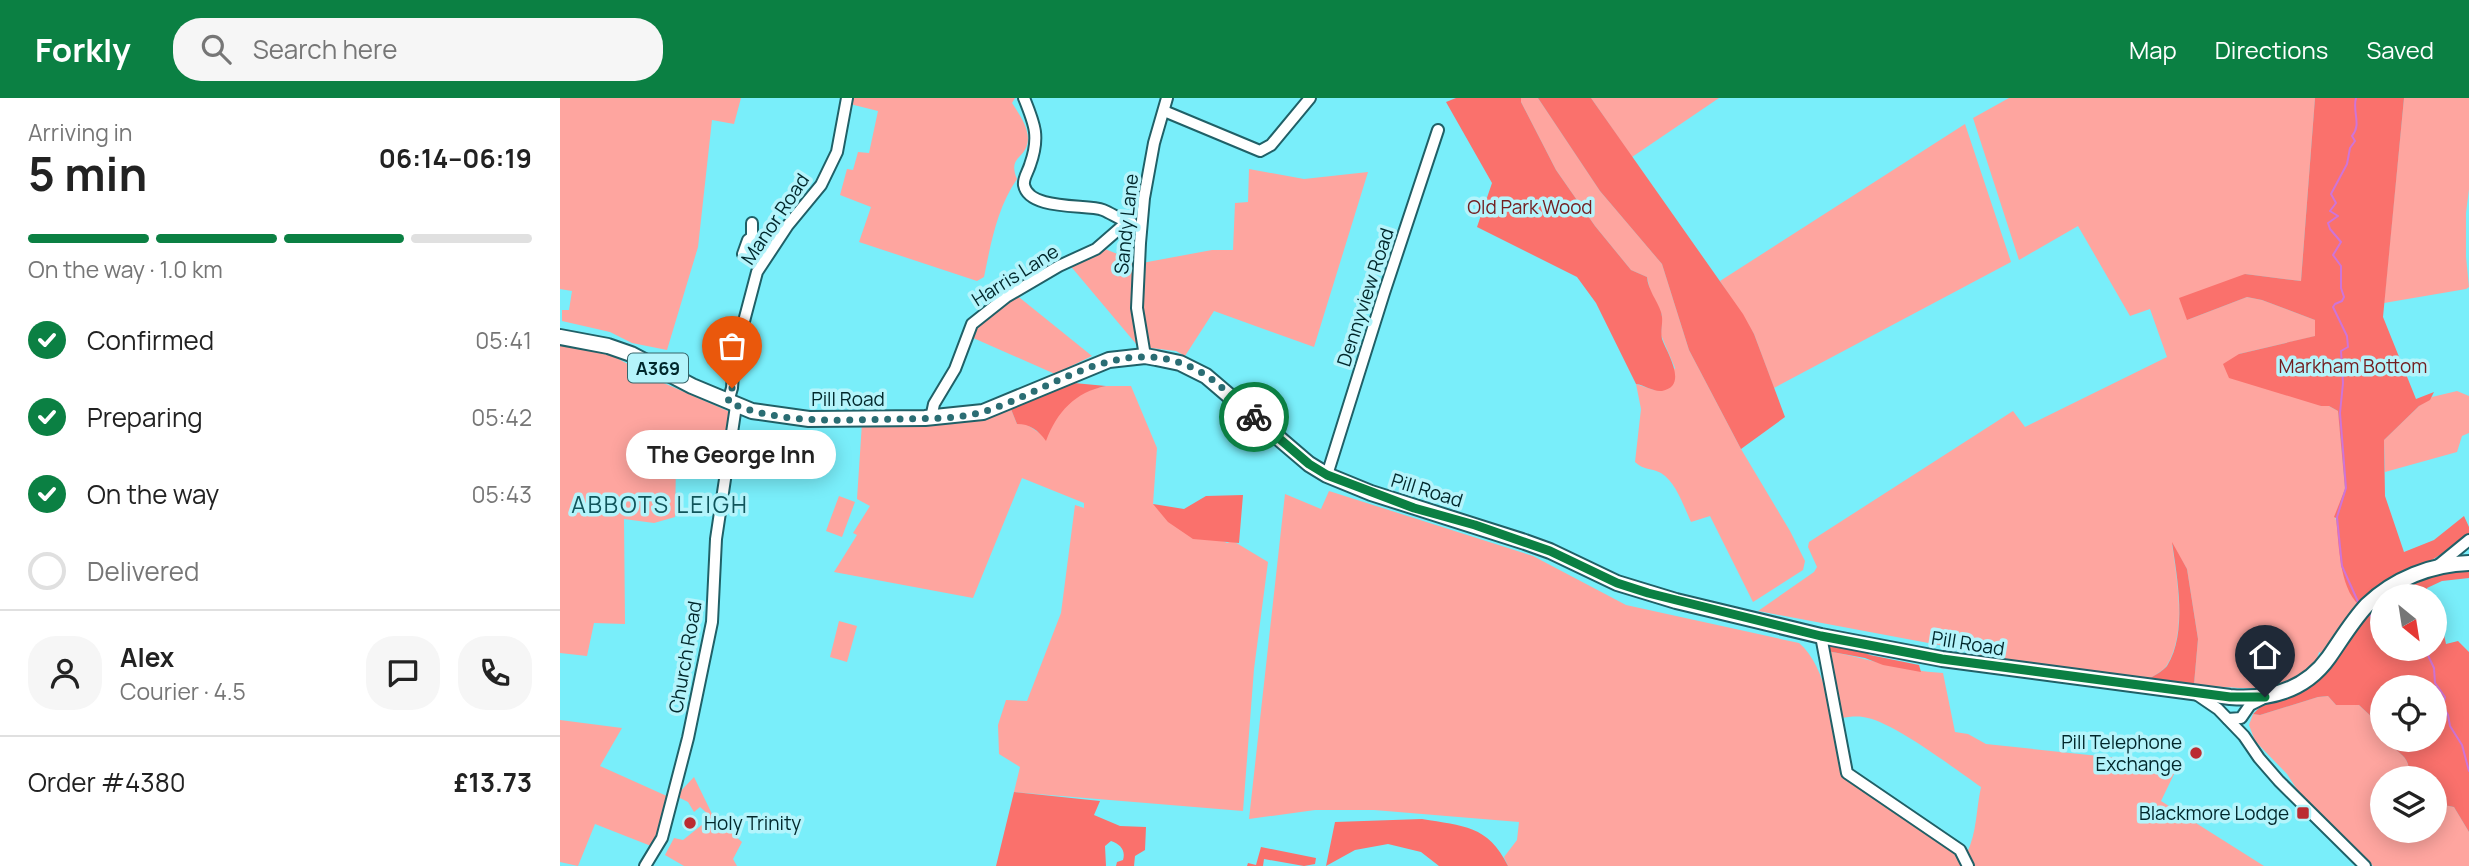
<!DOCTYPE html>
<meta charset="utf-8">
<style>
:root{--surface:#fff;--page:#f6f6f6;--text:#222;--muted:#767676;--line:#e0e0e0;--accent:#0b8043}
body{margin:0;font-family:Manrope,sans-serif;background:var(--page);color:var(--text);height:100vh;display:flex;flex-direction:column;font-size:26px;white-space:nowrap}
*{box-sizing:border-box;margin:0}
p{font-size:23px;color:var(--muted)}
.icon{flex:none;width:38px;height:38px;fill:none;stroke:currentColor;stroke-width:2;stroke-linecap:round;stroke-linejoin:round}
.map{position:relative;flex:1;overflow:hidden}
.details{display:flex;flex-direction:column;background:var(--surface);width:560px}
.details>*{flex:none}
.needle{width:46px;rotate:150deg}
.fabs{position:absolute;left:1810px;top:486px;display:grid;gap:14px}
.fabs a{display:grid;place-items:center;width:77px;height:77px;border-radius:50%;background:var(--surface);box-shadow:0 4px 18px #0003;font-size:35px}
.pin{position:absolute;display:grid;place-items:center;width:60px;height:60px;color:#fff;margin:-72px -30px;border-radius:50% 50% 50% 0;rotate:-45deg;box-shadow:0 0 7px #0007}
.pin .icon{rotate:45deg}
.courier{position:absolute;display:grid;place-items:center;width:70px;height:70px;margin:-35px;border:5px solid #0b8043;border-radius:50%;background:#fff;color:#222;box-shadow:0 2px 9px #0007}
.bubble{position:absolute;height:49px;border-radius:24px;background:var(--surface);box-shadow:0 4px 18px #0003;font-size:23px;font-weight:700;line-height:49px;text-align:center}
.head em{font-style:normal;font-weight:700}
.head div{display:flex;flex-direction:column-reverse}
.head{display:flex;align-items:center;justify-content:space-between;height:119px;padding:0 28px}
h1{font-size:46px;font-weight:700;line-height:52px}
.bar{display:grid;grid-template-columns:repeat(4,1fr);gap:10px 7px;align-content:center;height:84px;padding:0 28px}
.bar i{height:9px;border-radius:5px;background:var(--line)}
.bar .current{background:var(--accent)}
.bar p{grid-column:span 4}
.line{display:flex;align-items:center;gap:18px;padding:0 28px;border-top:2px solid var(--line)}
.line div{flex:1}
.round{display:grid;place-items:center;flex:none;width:74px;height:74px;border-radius:28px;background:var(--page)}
ol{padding:0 28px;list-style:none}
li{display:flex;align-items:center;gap:21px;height:77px}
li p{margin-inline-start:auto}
li .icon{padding:7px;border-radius:50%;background:var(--accent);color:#fff;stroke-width:4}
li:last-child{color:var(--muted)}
li i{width:38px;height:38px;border:4px solid var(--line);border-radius:50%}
header{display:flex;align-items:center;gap:42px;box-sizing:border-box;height:98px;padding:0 35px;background:var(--accent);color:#fff}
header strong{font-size:33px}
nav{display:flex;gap:38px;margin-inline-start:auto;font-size:24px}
.search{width:490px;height:63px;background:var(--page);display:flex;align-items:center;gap:18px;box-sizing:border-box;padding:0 24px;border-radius:28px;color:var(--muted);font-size:26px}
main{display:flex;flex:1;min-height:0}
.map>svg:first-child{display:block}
.green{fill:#fea59f}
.forest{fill:#fa716c}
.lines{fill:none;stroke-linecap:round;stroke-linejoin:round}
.stream{stroke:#cf74d7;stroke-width:2}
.minor-casing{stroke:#206067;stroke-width:14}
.major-casing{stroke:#206067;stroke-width:18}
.minor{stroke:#fff;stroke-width:10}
.major{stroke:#fff;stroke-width:14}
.done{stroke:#2a6d73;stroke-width:7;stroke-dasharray:0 12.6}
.route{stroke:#0b8043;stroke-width:9}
.poi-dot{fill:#bb2b31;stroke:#b4f4fb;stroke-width:2.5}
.labels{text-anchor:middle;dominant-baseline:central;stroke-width:7;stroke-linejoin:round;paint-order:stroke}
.shield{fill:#b4f4fb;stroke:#366469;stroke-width:2}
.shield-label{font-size:18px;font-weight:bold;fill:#00272b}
.park-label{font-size:19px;fill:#731d1f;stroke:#b4f4fb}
.street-label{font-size:19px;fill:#00272b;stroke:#b4f4fb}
.poi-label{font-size:19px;fill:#00272b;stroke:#b4f4fb;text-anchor:end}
.quarter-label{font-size:23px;letter-spacing:2px;fill:#10555b;stroke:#b4f4fb}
</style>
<header>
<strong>Forkly</strong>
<div class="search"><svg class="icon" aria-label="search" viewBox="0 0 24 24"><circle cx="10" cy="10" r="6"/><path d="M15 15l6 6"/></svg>Search here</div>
<nav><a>Map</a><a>Directions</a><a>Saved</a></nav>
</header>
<main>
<section class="details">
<div class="head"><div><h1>5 min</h1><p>Arriving in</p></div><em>06:14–06:19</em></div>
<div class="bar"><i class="current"></i><i class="current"></i><i class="current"></i><i></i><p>On the way · 1.0 km</p></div>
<ol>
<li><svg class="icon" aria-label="check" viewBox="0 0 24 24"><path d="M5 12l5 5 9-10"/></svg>Confirmed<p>05:41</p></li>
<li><svg class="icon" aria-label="check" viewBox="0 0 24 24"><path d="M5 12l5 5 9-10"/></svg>Preparing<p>05:42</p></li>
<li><svg class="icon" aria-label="check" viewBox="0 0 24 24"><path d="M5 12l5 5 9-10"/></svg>On the way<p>05:43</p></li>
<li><i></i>Delivered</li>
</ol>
<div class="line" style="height:126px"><a class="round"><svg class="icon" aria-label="person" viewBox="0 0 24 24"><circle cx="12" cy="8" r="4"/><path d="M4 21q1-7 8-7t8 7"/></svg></a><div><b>Alex</b><p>Courier · 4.5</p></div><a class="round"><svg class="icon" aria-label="chat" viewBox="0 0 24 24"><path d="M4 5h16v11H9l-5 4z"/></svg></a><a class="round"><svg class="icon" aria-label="phone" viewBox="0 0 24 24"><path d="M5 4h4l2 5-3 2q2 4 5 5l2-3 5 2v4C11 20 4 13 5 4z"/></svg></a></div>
<div class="line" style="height:91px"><div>Order #4380</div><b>£13.73</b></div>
</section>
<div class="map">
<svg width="1909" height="768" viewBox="0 0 1909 768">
<rect width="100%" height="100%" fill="#79eefa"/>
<g class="green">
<path d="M0,0h181l-7,26 -22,-4 -14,127 -31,103 -35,-7 -22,-11 -48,-11v-11h7l3,-19 -12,-2z"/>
<path d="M290,0h165l-3,5c7,11 16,23 16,36 -1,21 -21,16 -11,40 -20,29 -26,64 -33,98l-7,4 -118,-39 12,-35 -31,-12 7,-26 6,1 5,-18 11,1 9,-42 -28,-7z"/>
<path d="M961,0h17l62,93 62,73 27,86 52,99 49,82 15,30 -2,9 -50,32 -43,-86 -19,6c-7,-15 -15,-40 -30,-49 -9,-5 -18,-3 -26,-11l6,-53 -5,-25 18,6 21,-22 -14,-33 1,-20 -12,-25 -3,-13 -16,-7 -36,-44 -39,-56 -35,-68z"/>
<path d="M1031,0h128l-87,59z"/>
<path d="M1449,0h306l-14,183 -56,-7 -58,46 60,-23 15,3 53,20 1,16 -77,18 82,52h8l9,5 1,8 6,70 -10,28 24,88 -14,15 -21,35 -5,-3c-10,47 -90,36 -125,32l4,-45 -11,-70 -15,-25c5,36 15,89 -5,121 -4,6 -12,10 -18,14l-159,-21 -35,-10 -197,-37 56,-39 3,-5 -9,-20 1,-5 204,-131 12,16 142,-70 -17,-48 -20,7 -52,-90 -59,34 -46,-142z"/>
<path d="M1844,0h65v91l-3,24v44l3,30 -3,2 -82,14z"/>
<path d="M1405,26l46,138 -237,126 -20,-54 -34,-53z"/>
<path d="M689,71l55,10 64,-7 -54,175 -100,-36 -29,45 -9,-5 -25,-3c-12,-15 -8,-64 -9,-85l70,-13h21l2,-47 13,-1z"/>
<path d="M540,149l35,14 2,84 -69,-82z"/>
<path d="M455,196l77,62 -37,18 -84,-37 9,-13z"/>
<path d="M0,245l53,13 46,25 69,30 4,6 -4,26 -38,-6 -4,30 -10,-1 -1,51 -21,6 -30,-4 1,105 -31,-1 -7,33 -27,-3z"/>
<path d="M546,288h25l26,62 -4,56 74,39 6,-2 35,21 -14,107 -11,142 -229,-19 6,-25 -21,-13 -1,-29 8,-25 21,1 34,-88 14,-108 9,3v-5l-62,-25 -49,120 -139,-26 23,-37 -4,-2 17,-27 -13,-7 5,-76 106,-1 43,-13 6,15h9l15,10c12,-8 16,-18 25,-29 10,-12 25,-16 40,-19z"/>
<path d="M1897,293l12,5v37l-7,3 -5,16 -72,20 -1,-32 35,-34 13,-9z"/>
<path d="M769,393l204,65 93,49 173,38c31,26 35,92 42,131l118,80 7,12h-458l-4,-9 13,-17 2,-18 -145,-12h-59l-66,9 36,-325 36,15z"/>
<path d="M279,398l16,6 -13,35 -16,-6z"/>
<path d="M279,523l18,5 -10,36 -17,-5z"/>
<path d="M1267,553c39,7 75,20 116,22l12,59 13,2 18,10 160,17 30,9 -15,31 103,65h-291l-6,-13c10,-21 9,-43 14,-66 -26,-18 -90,-67 -118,-70 -7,-1 -15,0 -22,1z"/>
<path d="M1768,598l8,9h23l16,15 7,20h3c15,16 27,15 23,39h-26v52h52v-28l20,4 15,25v34h-96l-75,-75 -11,-17 -32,-33 -6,-16 4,-11 7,1 58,-18z"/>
<path d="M0,622l62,8 -22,38 69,31 -11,39 -7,10 -56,-22 -17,42 -18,-4z"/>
<path d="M134,679l20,41 28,24 -9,17 4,7h-53l-19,-11 9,-17 9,2 20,-16 6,-9 -9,-8 -6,5 -6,-10 -12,-6z"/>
</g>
<g class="forest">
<path d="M896,0h65v4l35,68 39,56 36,44 16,7c1,13 10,23 14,35 3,9 -1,18 1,27 5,14 27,47 0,52 -9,1 -17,-6 -26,-7l-40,-81 -19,-26 -100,-50 15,-44 -46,-81z"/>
<path d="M978,0h53l152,216 11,20 31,83 -44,32 -52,-99 -27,-86 -62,-73z"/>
<path d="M1755,0h89l-21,219 33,82 18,-7 -4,8 -11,6 -35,34 1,56 19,56 30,-12 30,-24 5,11v10l-110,68c-20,-18 -20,-62 -23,-87l-2,-1 11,-28 -7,-78 -9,-5h-8l-92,-28 -6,-14 16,-10 76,-18v-16l-53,-20 -15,-3 -60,23 -8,-22 66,-24 56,7z"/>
<path d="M514,285l32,3c-31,6 -49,26 -60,55 -8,-11 -16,-17 -29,-17l-6,-15z"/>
<path d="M683,397l-4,48 -46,-4 -25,-17 -15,-18 31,5 22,-13z"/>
<path d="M1612,444l15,27 11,70 -4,45 -45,-5c6,-4 14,-8 18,-13 21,-33 10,-89 5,-124z"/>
<path d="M1909,467v13l-27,3 -15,7 1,9h-41l39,-21z"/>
<path d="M1822,502v49h52v-47l11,16 -2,12 3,14 12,-3 11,11v180l-15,-25 -20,-4v-24h-26c4,-24 -8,-23 -23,-39h49v-52h-52v47l-7,-15 -16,-15h-23l-8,-9 -10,1 -58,18 -7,-1 7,-7 40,-15 71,-83z"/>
<path d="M1267,545l31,6 12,6 49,10 2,7 -38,-7 -18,-7 -38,-7z"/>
<path d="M454,694l86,9 -6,14 26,11 26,1 -1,23 -10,6 -1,10h-18l1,-4 6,-2c3,-10 -3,-16 -12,-19l-6,5 1,20h-110z"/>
<path d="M862,721c41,7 66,6 86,47h-69l-18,-14 -33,-8 -33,6 -29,16 9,-44z"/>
<path d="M701,749l55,11 -1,6 -11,2 -40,-7 -1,7h-16l1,-3 8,2z"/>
</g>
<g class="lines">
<g class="stream">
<path d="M1796,0c-4,14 6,26 -4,38l3,5 -5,7 -3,16 -16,30 5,9 -6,8 8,5 -10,7 2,6 11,13 -8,13 8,11v22l3,9 -2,4 -7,3 -2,3 14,29 1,11 -7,4 2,32 -3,30 6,75 -9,29 5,49 17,38"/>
<path d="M1807,515l8,6 7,1"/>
<path d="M1865,551l9,19 1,15 10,14 -2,9 5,9 2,11 12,19 7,26"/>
</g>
<g class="minor-casing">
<g id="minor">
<path d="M464,0c11,27 16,39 6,67 -2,7 -7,13 -6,20 5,26 63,19 79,25 10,4 18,11 29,13"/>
<path d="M604,13l96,40 11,-6 39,-47"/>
<path d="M183,156l5,-14 4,-3v-14"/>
<path d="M585,258l-8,-48 3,-65 4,-45 10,-55 13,-45"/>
<path d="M168,304l4,-14 2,-29 23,-87 31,-47 33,-40 16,-33 10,-54"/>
<path d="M371,320l3,-14 21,-35 17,-45 34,-27 53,-31 37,-17 31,-27"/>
<path d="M767,377l57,-182 54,-163"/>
<path d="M1876,469l33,-27"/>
<path d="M1261,538l26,137 113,77 8,16"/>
<path d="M1636,596l22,15 26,27 15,22 20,23 86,85"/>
<path d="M1668,621l13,-1 9,-13 12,-6"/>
<path d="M85,768l17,-28 26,-100 24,-116 4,-83 20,-133"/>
</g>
</g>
<g class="major-casing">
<path id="major" d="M0,239l48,9 23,8 61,32 60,25 57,8 116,-1 58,-6 126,-52 36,-4 11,2 24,5 26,13 103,88 18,11 44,18 154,49 25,9 67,32 59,18 145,35 121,23 288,38c39,3 75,-6 99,-40 12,-17 23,-36 38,-52 27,-26 65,-41 102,-42"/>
</g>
<use href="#minor" class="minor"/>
<use href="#major" class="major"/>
</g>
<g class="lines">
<path class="done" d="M172,290l-4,14c52,23 112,18 168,17 29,-1 62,1 90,-8 68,-22 137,-80 211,-41 21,11 39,31 57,47"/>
<path class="route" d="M694,319l55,47 18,11 87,33 61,17 75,26 67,32 31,10 173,43 121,23 288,38h35"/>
</g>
<g class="poi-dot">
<circle cx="1636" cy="655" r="7"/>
<rect x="1736" y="708" width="14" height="14" rx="3.5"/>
<circle cx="130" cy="725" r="7"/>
</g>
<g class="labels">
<rect class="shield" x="68" y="255.5" width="60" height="29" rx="5"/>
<g class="shield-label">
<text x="98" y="270">A369</text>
</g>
<g class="park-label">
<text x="970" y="109">Old Park Wood</text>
<text x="1793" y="268">Markham Bottom</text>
</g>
<g class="street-label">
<text transform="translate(215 121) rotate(-56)">Manor Road</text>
<text transform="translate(566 126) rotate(-84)">Sandy Lane</text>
<text transform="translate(455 177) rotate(-32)">Harris Lane</text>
<text transform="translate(805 199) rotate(-72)">Dennyview Road</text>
<text x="288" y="301">Pill Road</text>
<text transform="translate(867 392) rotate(17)">Pill Road</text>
<text transform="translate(1408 545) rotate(9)">Pill Road</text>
<text transform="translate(125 559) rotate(-80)">Church Road</text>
</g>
<g class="poi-label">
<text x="1622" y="644">Pill Telephone<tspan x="1622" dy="22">Exchange</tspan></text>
<text x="1729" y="715">Blackmore Lodge</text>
<text x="144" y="725" text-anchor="start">Holy Trinity</text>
</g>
<g class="quarter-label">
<text x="100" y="406">ABBOTS LEIGH</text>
</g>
</g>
</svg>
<div class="fabs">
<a><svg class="needle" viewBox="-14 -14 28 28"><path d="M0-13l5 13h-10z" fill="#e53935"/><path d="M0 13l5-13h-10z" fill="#767676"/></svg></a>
<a><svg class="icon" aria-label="locate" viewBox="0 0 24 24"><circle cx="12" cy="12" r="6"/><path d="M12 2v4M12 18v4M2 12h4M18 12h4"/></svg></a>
<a><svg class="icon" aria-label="layers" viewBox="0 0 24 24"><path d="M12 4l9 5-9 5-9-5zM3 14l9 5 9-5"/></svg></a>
</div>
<div class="pin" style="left:172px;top:290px;background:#ea580c"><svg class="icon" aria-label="bag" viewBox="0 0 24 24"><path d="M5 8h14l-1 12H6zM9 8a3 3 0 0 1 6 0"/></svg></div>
<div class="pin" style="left:1705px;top:599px;background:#1f2937"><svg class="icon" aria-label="home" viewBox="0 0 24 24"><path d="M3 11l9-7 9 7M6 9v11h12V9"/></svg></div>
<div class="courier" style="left:694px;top:319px"><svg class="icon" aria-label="bike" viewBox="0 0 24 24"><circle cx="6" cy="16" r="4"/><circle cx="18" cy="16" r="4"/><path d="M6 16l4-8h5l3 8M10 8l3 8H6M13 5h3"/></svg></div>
<div class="bubble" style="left:66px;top:332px;width:210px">The George Inn</div>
</div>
</main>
